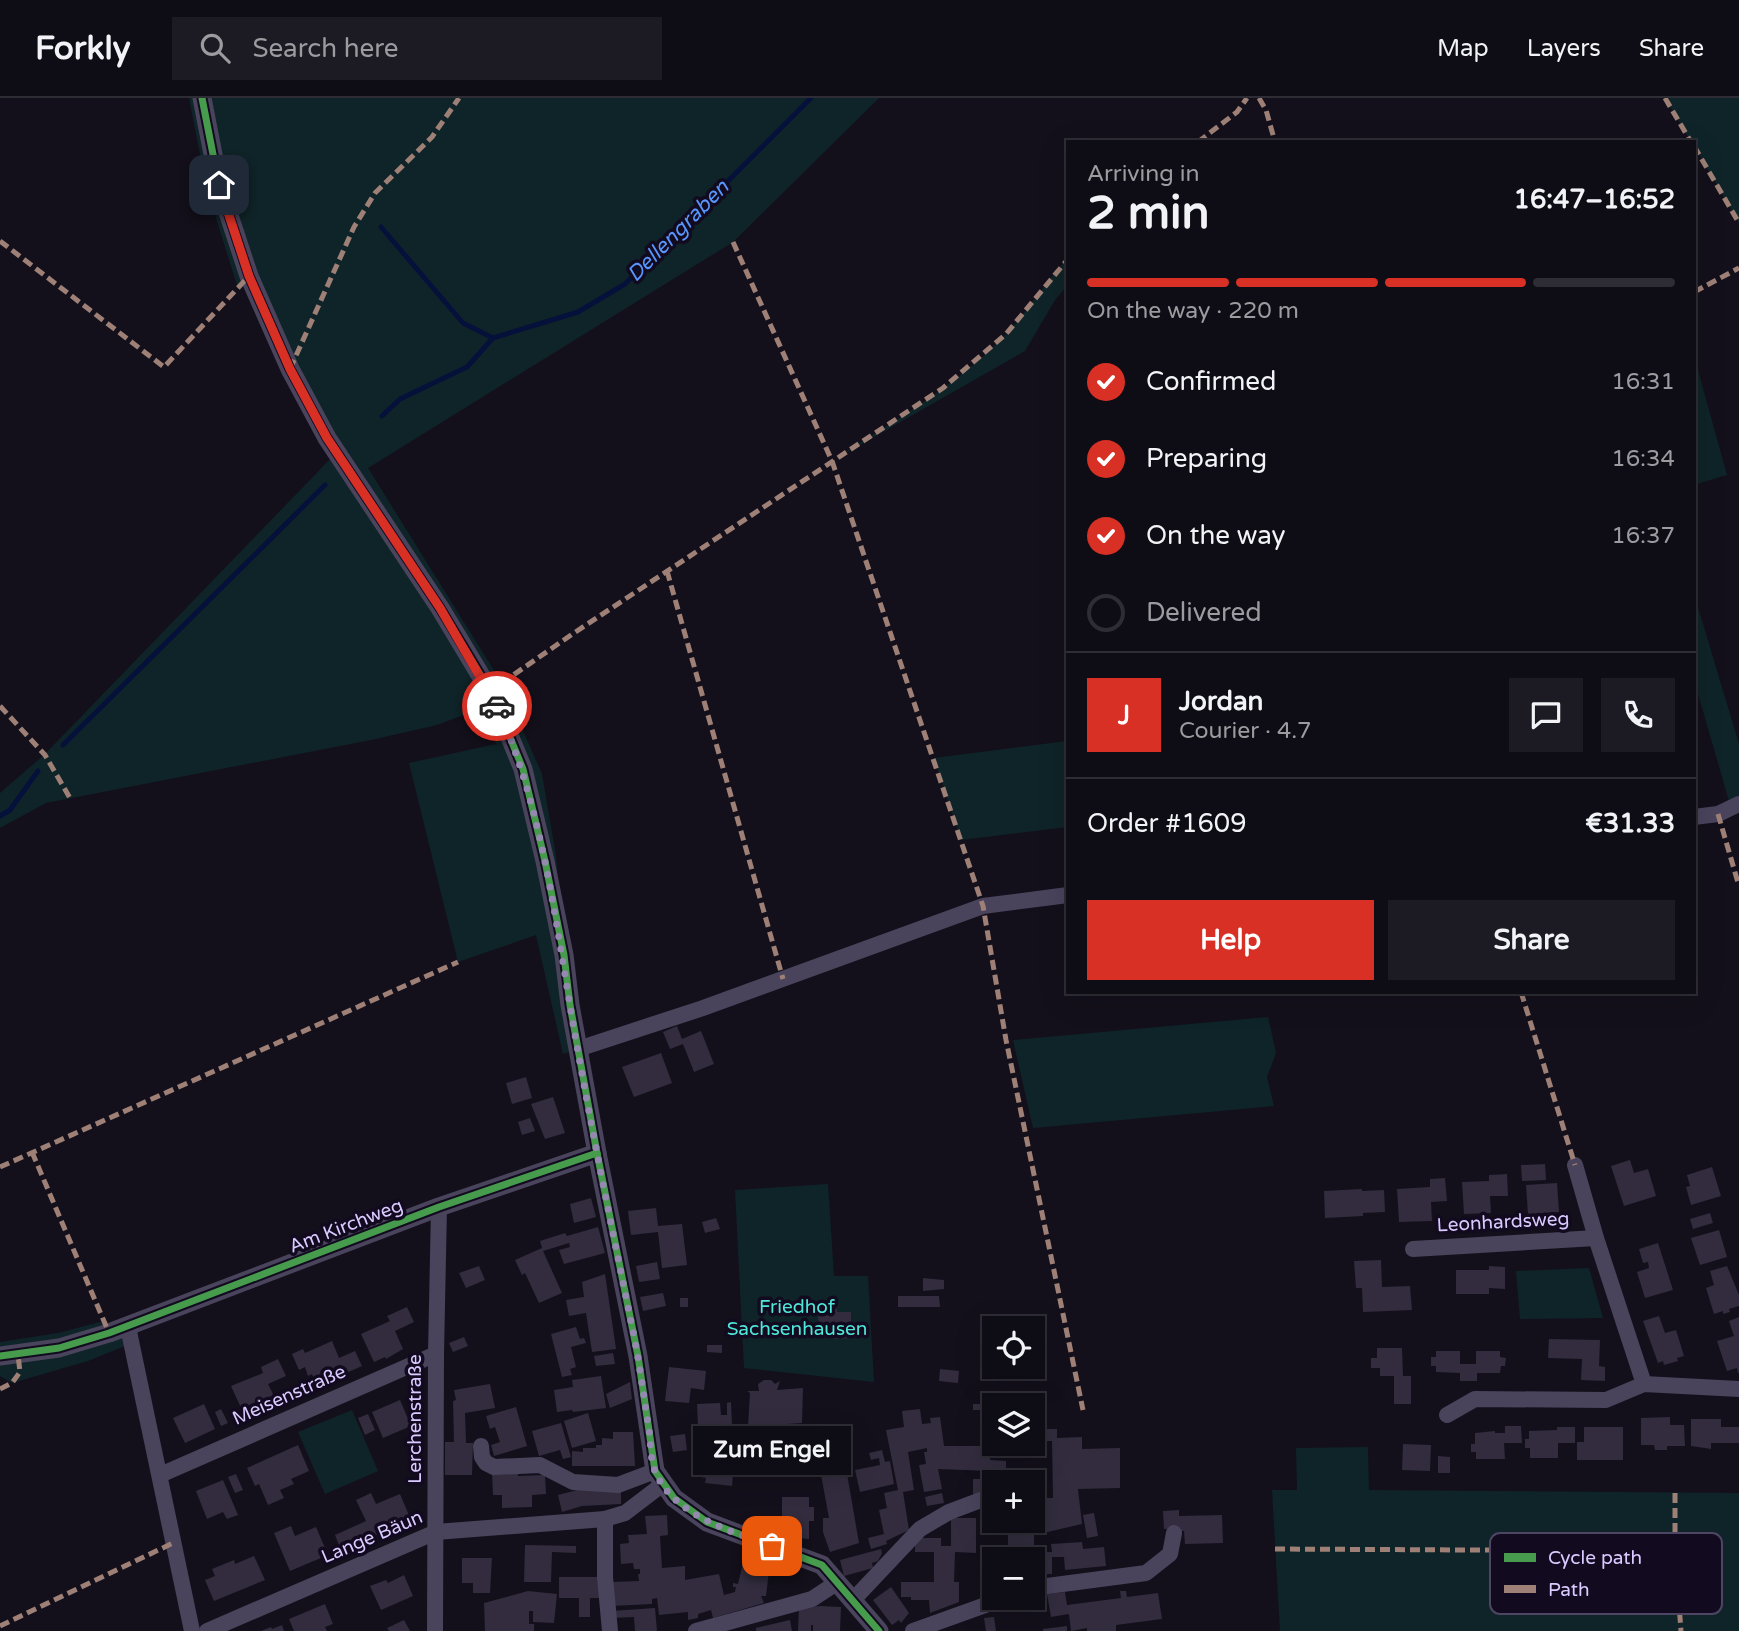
<!DOCTYPE html>
<meta charset="utf-8">
<style>
:root{--surface:#0e0c14;--page:#1c1a22;--text:#f1f3f6;--muted:#9b9ba0;--line:#2e2c34;--accent:#d93025}
body{margin:0;font-family:"Varela Round",sans-serif;background:var(--page);color:var(--text);height:100vh;display:flex;flex-direction:column;font-size:26px;white-space:nowrap}
*{box-sizing:border-box;margin:0}
p{font-size:23px;color:var(--muted)}
.icon{flex:none;width:38px;height:38px;fill:none;stroke:currentColor;stroke-width:2;stroke-linecap:round;stroke-linejoin:round}
.map{position:relative;flex:1;overflow:hidden}
.details{position:absolute;left:1066px;top:42px;width:630px;height:854px;display:flex;flex-direction:column;background:var(--surface);border-radius:0px;box-shadow:0 7px 28px #0002,0 0 0 2px var(--line)}
.details>*{flex:none}
.controls{position:absolute;left:982px;top:1218px;display:grid;gap:14px}
.controls a{display:grid;place-items:center;width:63px;height:63px;border-radius:0px;background:var(--surface);box-shadow:0 7px 28px #0002,0 0 0 2px var(--line);font-size:35px}
.pin{position:absolute;display:grid;place-items:center;width:60px;height:60px;color:#fff;margin:-30px;border-radius:14px;box-shadow:0 4px 10px #0006}
.courier{position:absolute;display:grid;place-items:center;width:70px;height:70px;margin:-35px;border:5px solid #d93025;border-radius:50%;background:#fff;color:#222;box-shadow:0 2px 9px #0007}
.bubble{position:absolute;height:49px;border-radius:0px;background:var(--surface);box-shadow:0 7px 28px #0002,0 0 0 2px var(--line);font-size:23px;font-weight:700;line-height:49px;text-align:center}
.overview em{font-style:normal;font-weight:700}
.overview div{display:flex;flex-direction:column-reverse}
.overview{display:flex;align-items:center;justify-content:space-between;height:119px;padding:0 21px}
h1{font-size:46px;font-weight:700;line-height:52px}
.bar{display:grid;grid-template-columns:repeat(4,1fr);gap:10px 7px;align-content:center;height:84px;padding:0 21px}
.bar i{height:9px;border-radius:5px;background:var(--line)}
.bar .on{background:var(--accent)}
.bar p{grid-column:span 4}
.line{display:flex;align-items:center;gap:18px;padding:0 21px;border-top:2px solid var(--line)}
.line div{flex:1}
.round{display:grid;place-items:center;flex:none;width:74px;height:74px;border-radius:0px;background:var(--page)}
ol{padding:0 21px;list-style:none}
li{display:flex;align-items:center;gap:21px;height:77px}
li p{margin-inline-start:auto}
li .icon{padding:7px;border-radius:50%;background:var(--accent);color:#fff;stroke-width:4}
li:last-child{color:var(--muted)}
li i{width:38px;height:38px;border:4px solid var(--line);border-radius:50%}
.primary-button{display:flex;gap:14px;margin-top:auto;padding:14px 21px}
.primary-button a{flex:1;height:80px;border-radius:0px;background:var(--accent);color:#fff;font-size:28px;font-weight:700;line-height:80px;text-align:center}
.primary-button a+a{background:var(--page);color:var(--text)}
header{display:flex;align-items:center;gap:42px;box-sizing:border-box;height:98px;padding:0 35px;background:var(--surface);border-bottom:2px solid var(--line)}
header strong{font-size:33px}
nav{display:flex;gap:38px;margin-inline-start:auto;font-size:24px}
.search{width:490px;height:63px;background:var(--page);display:flex;align-items:center;gap:18px;box-sizing:border-box;padding:0 24px;border-radius:0px;color:var(--muted);font-size:26px}
.map>svg:first-child{display:block}
.green{fill:#0f2428}
.lines{fill:none;stroke-linecap:round;stroke-linejoin:round}
.stream{stroke:#06113b;stroke-width:5}
.building{fill:#322c3e}
.minor{stroke:#49435c;stroke-width:16}
.tertiary{stroke:#49435c;stroke-width:19}
.quiet{stroke:#9e8076;stroke-width:5;stroke-dasharray:10 5;stroke-linecap:butt}
.cycleway-casing{stroke:#120b20;stroke-width:11}
.cycleway{stroke:#469c4c;stroke-width:7}
.done{stroke:#9489af;stroke-width:7;stroke-dasharray:0 12.6}
.route{stroke:#d93025;stroke-width:9}
.labels{text-anchor:middle;dominant-baseline:central;stroke-width:7;stroke-linejoin:round;paint-order:stroke}
.street-label{font-size:19px;fill:#d9caff;stroke:#120b20}
.park-label{font-size:19px;fill:#4ee7d9;stroke:#120b20}
.water-label{font-size:21px;font-style:italic;fill:#5897ff;stroke:#120b20}
.key{fill:#120b20;stroke:#4e4463;stroke-width:2}
.key-label{font-size:19px;fill:#d9caff}
</style>
<header>
<strong>Forkly</strong>
<div class="search"><svg class="icon" aria-label="search" viewBox="0 0 24 24"><circle cx="10" cy="10" r="6"/><path d="M15 15l6 6"/></svg>Search here</div>
<nav><a>Map</a><a>Layers</a><a>Share</a></nav>
</header>
<div class="map">
<svg width="1739" height="1533" viewBox="0 0 1739 1533">
<rect width="100%" height="100%" fill="#13101b"/>
<g class="green">
<path d="M189,0h690l-146,144 -365,226 135,217 39,89 14,82 8,99 14,94 -15,5 -27,-119 -78,27 -49,-199 87,-19 -14,-36 -45,17 -66,15 -325,63 -46,25v-35l45,-39 291,-301 -88,-176 -10,11 -31,-98z"/>
<path d="M1665,0h74v125l-45,-77v-4h-3z"/>
<path d="M1067,161v27l-12,14 -30,51 -193,110c59,-39 125,-75 174,-127 22,-23 39,-52 61,-75z"/>
<path d="M1694,258l33,119 -33,10z"/>
<path d="M1694,496l45,150v60l-8,4 -37,-128z"/>
<path d="M1067,643v86l-106,13 -27,-82z"/>
<path d="M1268,919l8,36 -9,24 7,29 -241,22 -20,-88z"/>
<path d="M828,1086l6,92h34l6,106 -130,-14 -9,-178z"/>
<path d="M1589,1170l14,50 -83,1 -4,-48z"/>
<path d="M104,1223l5,12 19,-6 4,16 -44,18 -76,22 -12,-7v-34l58,-9z"/>
<path d="M352,1312l26,61 -53,23 -27,-62z"/>
<path d="M1368,1349l1,43 370,3v138h-459l-8,-141h25l-1,-42z"/>
</g>
<g class="lines">
<g class="stream">
<path d="M381,129l82,96 30,15"/>
<path d="M382,318l18,-17 67,-32 26,-29 85,-26 47,-28 186,-186"/>
<path d="M63,647l262,-260"/>
<path d="M0,718l10,-6 28,-39"/>
</g>
</g>
<g class="building">
<path d="M677,928l5,13 19,-8 13,33 -20,8 -11,-28 -13,5 -7,-17z"/>
<path d="M661,955l11,30 -38,14 -12,-30z"/>
<path d="M526,979l6,21 -20,6 -6,-21z"/>
<path d="M553,999l12,36 -20,6 -14,-35z"/>
<path d="M530,1020l5,13 -13,4 -4,-13z"/>
<path d="M1630,1062l4,13 14,-4 8,27 -32,10 -13,-40z"/>
<path d="M1545,1066l1,16 -24,1 -1,-16z"/>
<path d="M1712,1069l9,29 -30,9 -5,-18 4,-1 -3,-11z"/>
<path d="M1507,1076l1,22h-18l1,17 -27,1 -2,-32 27,-1v-6z"/>
<path d="M1445,1080l2,23 -16,1 1,19 -33,1 -2,-33 33,-2v-8z"/>
<path d="M1557,1085l2,29 -31,2 -2,-29z"/>
<path d="M1362,1091v2l22,-1 1,22 -22,1v3l-38,2 -1,-27z"/>
<path d="M591,1100l5,19 -22,6 -4,-19z"/>
<path d="M656,1110l2,18 24,-2 5,41 -25,3 -4,-36 -27,3 -3,-24z"/>
<path d="M1710,1115l3,10 -20,6 -3,-10z"/>
<path d="M716,1120l4,11 -15,4 -3,-11z"/>
<path d="M598,1129l7,26 -41,11 -5,-14 11,-3 -1,-4 -26,8 19,42 -23,10 -14,-30 -3,2 -7,-15 27,-12 -2,-7 25,-8 2,3z"/>
<path d="M1719,1132l8,27 -27,8 -9,-27z"/>
<path d="M1658,1145l15,47 -28,8 -8,-26 12,-4 -1,-6 -5,1 -4,-14z"/>
<path d="M1381,1162l1,27 28,-1 2,24 -49,2 -1,-24h-6l-2,-27z"/>
<path d="M657,1164l3,17 -21,3 -3,-16z"/>
<path d="M479,1168l6,14 -19,8 -7,-15z"/>
<path d="M1489,1168l16,1v22l-16,-1v6h-33v-24h33z"/>
<path d="M1727,1168l12,29v11l-10,3 1,3 -7,2v-3l-9,3 -8,-26 8,-3 -4,-14z"/>
<path d="M605,1176l11,75 -24,3 -6,-39 -17,3 -3,-16 18,-3 -2,-15z"/>
<path d="M923,1180l21,2v9l-21,2z"/>
<path d="M663,1195l3,13 -23,5 -3,-14z"/>
<path d="M898,1198h41l1,11h-42z"/>
<rect x="680" y="1200" width="8" height="9"/>
<path d="M407,1209l7,15 -19,9 8,18 -17,10 -1,-2 -11,5 -13,-28 29,-13 -3,-5z"/>
<path d="M837,1211v3h14v26l-18,1v-5h-14l-1,-23z"/>
<path d="M1659,1218l6,17 11,-3 8,26 -7,2 1,3 -14,4 -1,-4 -5,2 -15,-42z"/>
<path d="M1739,1219v56h-1l-1,-5 -10,3 -10,-30 17,-5 -5,-15z"/>
<path d="M736,1221v8h-9v-7z"/>
<path d="M576,1229l4,12 4,-1 2,5 -15,4 5,20 -6,2 2,6 -10,2 -11,-43z"/>
<path d="M464,1239l4,9 -15,6 -4,-9z"/>
<path d="M1549,1241l51,1 -1,26 6,1v14l-24,-1 1,-21 -34,-1z"/>
<path d="M332,1243l7,17 16,-7 7,15 -16,7 -1,-5 -29,16 -4,-10 -4,2 -3,-9 -6,3 -7,-16 11,-5 2,4z"/>
<path d="M707,1247h15v8l-15,-1z"/>
<path d="M1377,1250h25l1,28h8v28h-17v-28h-14v-8h-9v-10h6z"/>
<path d="M1436,1253h24v13h16v-13h24v6l6,1 -1,8h-4l-1,7h-23v8h-17v-8l-24,-1v-6h-5v-9h5z"/>
<path d="M613,1255l2,11 -19,2 -2,-10z"/>
<path d="M278,1261l8,17 -18,8 8,16 -23,10 3,6 -14,6 -5,-10 5,-2 -11,-24 32,-13 -2,-6z"/>
<path d="M669,1269l37,4 -2,19 -13,-2 -2,15 -24,-2z"/>
<path d="M940,1271l19,2 -1,12 -19,-2z"/>
<path d="M601,1278l5,32 -33,4 -1,-2 -15,2 -3,-22 19,-3 -1,-7z"/>
<path d="M764,1282h7l4,4 5,-3 -3,9 26,-2 -1,35 -15,1 1,18 -36,2 -1,-17 -3,-1 2,-33 -3,-2h12l-1,-7z"/>
<path d="M630,1284l2,17 -22,9 -4,-14z"/>
<path d="M490,1286l5,24 -30,5 1,30h7l-1,32h-27v-33h9l-1,-41 3,-1 -2,-10z"/>
<path d="M400,1302l11,26 -28,12 -11,-26z"/>
<path d="M731,1304l1,23 -12,1 1,5 12,-1 1,32 -2,24 -27,-3 1,-5 -5,-1v-7h5l2,-11 14,1v-11l-23,1 -2,-46 23,-1 1,12h6v-12z"/>
<path d="M204,1306l11,25 -30,14 -12,-25z"/>
<rect x="973" y="1306" width="16" height="6"/>
<path d="M516,1309l11,39 -33,10 -3,-11 9,-3 -5,-15 -5,2 -4,-13z"/>
<path d="M221,1311l7,14 -7,3 -6,-14z"/>
<path d="M920,1311l2,15 9,-1 -1,-5 10,-1 4,29h46v14l16,1v21h-12v3h-5l1,-14 -52,-2 4,20 -18,3 -5,-27 7,-1 -2,-12h3v-4l-19,4 6,38 -11,2 6,38 -23,11 1,3 -16,5 -3,-11 16,-4 -5,-24 8,-2 -3,-15 14,-3 -12,-60 18,-3 -2,-16z"/>
<path d="M588,1315l8,28 -24,7 -8,-27z"/>
<path d="M368,1316l7,16 -10,5 -7,-17z"/>
<path d="M1670,1319v8h14l1,21h-18v4h-12l-1,-5h-13v-27z"/>
<path d="M1691,1321h30v8h18v16h-28v6l-20,-3z"/>
<path d="M1032,1322h7v9h18v9l25,-1v12l38,-1v40l-42,1 4,35 -39,9h-9v15h-26v-27h24v-23h21l-1,-57h-13v10h-41v-7h34z"/>
<path d="M561,1325l10,34 -8,2 -3,-9 -21,6 -7,-25z"/>
<path d="M1505,1328h16l1,17h-18l1,16h-29v-7h-5v-8h4v-11l20,-2v2h10z"/>
<path d="M1557,1329h18v16h-17v15h-28v-10h-5v-9h4v-8l28,-1z"/>
<path d="M1584,1329h39v33h-46v-18h7z"/>
<path d="M613,1334h20l2,34h-63v-15l11,1v-4h13v-3h6v-7l11,1z"/>
<path d="M685,1336l2,16 -14,2 -3,-16z"/>
<rect x="984" y="1338" width="7" height="8"/>
<path d="M841,1341l18,104 -29,9 -7,-20v-14h6l-12,-65 -14,2 -2,-9z"/>
<path d="M1403,1346l28,1 -1,26 -28,-1z"/>
<path d="M298,1347l11,26 -18,8 3,5 -14,6 4,8 -16,7 -9,-21 -4,2 -8,-18z"/>
<path d="M882,1352l3,12 5,-1 4,23 -34,8 -5,-22 25,-5 -1,-7 -8,2 -2,-7z"/>
<path d="M1438,1358l12,1v16h-12z"/>
<path d="M518,1374v4l27,-1 1,19 -14,1v12l-30,1v-13h-9l-1,-22z"/>
<path d="M236,1376l7,16 -8,3 -7,-16z"/>
<path d="M973,1381h15l-1,16h-14z"/>
<path d="M223,1382l15,35 -11,4 -4,-7 -16,7 -11,-28z"/>
<path d="M621,1390v16l-39,2 -20,6 -4,-17 23,-6z"/>
<path d="M371,1395l5,11 24,-10 11,26 -70,30 -6,-15 31,-14 -10,-21z"/>
<path d="M942,1395l2,10 -17,3 -2,-9z"/>
<path d="M782,1399h27v10h5v14h-5v18l-11,-1v-7h-16z"/>
<path d="M1179,1412v6l43,-1 1,28 -38,1 -1,-13h-3v-3l-17,1 -1,-18z"/>
<path d="M1094,1415l4,23 -11,2 -4,-23z"/>
<path d="M667,1417l1,20 -8,1 2,32 23,-2v14l34,-6 5,21 11,-3 1,-5h-3v-4l5,1 8,-33 25,3 -5,42h-5l3,7 -51,15 -2,-8 -13,4v4l-10,2v-8l-29,3 -2,-17 -5,1v5l-40,2 -1,-24 28,-1 -1,-7h2v-5h-6l-1,-6 -12,1 -1,-20 9,-1 -1,-8 19,-1 -2,-18z"/>
<path d="M951,1420h25v35l-21,-1 -1,30h5v20l-29,11 -1,-13h-18v-3h-10v-15h33v-30h-19v-14h26v8h10z"/>
<path d="M291,1428l4,10 21,-9 12,28 -38,16 -16,-38z"/>
<path d="M1082,1444l1,7 21,-2 2,19 -41,4 -1,-13h-12v17l-20,1v-16h-8v-6h16v-7h7v6h5l-1,-8z"/>
<path d="M525,1447l51,1v7l-24,-1 -1,30h-27z"/>
<path d="M881,1451l1,4 -4,8 -6,2 1,5 -29,8 -4,-16z"/>
<path d="M254,1458l11,24 -51,21 -9,-21 10,-4 -3,-7 22,-9 1,4z"/>
<path d="M462,1460h30l-2,35h-17v-10h-11z"/>
<path d="M985,1461h9v33h-2l-1,-9h-4z"/>
<path d="M404,1477l9,21 -32,14 -11,-24 16,-6 2,3z"/>
<path d="M559,1479h41v21h-10v19h-11v-19h-20z"/>
<path d="M891,1489l18,26 -8,10 -2,-3 -7,5 -19,-25z"/>
<path d="M528,1493l29,3 -3,29 -21,-1v-11h-4v13h5v7h-49l-1,-28z"/>
<path d="M1120,1493h6l1,6 31,-4 4,26 -46,6v6h-29v-3l-16,3 -2,-17 -18,3 -4,-23 18,-2 2,13 54,-7z"/>
<path d="M325,1506l8,20 -8,3 2,4h-33l-5,-12z"/>
<path d="M820,1508l21,1 -1,24h-27v-6h-2v6h-13l1,-23z"/>
<path d="M655,1510l2,23h-22l-1,-14 -23,1v-7z"/>
<path d="M994,1519l2,14h-10l-2,-13z"/>
<path d="M404,1522l6,11h-21l-2,-3z"/>
<path d="M790,1522l2,11h-36v-3z"/>
<path d="M282,1527l2,6h-23l10,-4 1,2z"/>
<path d="M1067,1528v5h-24v-2z"/>
</g>
<g class="lines">
<g class="minor">
<path d="M1694,719l24,-3 21,-10"/>
<path d="M578,951l125,-41 280,-102 85,-11"/>
<path d="M1575,1067l21,73 48,146"/>
<path d="M1413,1151l183,-11"/>
<path d="M128,1229l64,304"/>
<path d="M1447,1317l28,-16 131,1 38,-16 95,5"/>
<path d="M481,1348l1,11 4,6 8,4 46,-2 33,17 45,3 37,-14"/>
<path d="M160,1377l276,-121"/>
<path d="M1014,1384l9,-5"/>
<path d="M1032,1490l114,-15 24,-19 4,-21"/>
<path d="M853,1502l67,-71 29,-17 45,-17"/>
<path d="M207,1533l229,-99 169,-13"/>
<path d="M435,1533l1,-277 3,-147"/>
<path d="M610,1533l-5,-54v-58l20,-6 38,-29"/>
<path d="M696,1533l116,-32 26,-17"/>
<path d="M913,1533l92,-33"/>
</g>
<g class="tertiary">
<path d="M202,0l17,87 30,91 41,93 37,69 113,170 53,88 30,73 22,92 19,94 6,50 27,148 41,203 17,115 19,27 33,24 115,43 57,66"/>
<path d="M0,1258l59,-8 50,-15 330,-126 158,-54"/>
</g>
<g class="quiet">
<path d="M1259,0l7,12 9,32"/>
<path d="M1665,0l26,44"/>
<path d="M1198,44l39,-30 10,-14"/>
<path d="M1694,48l45,77"/>
<path d="M0,143l164,126 85,-91"/>
<path d="M733,144l99,219 151,445 23,134 77,370"/>
<path d="M1694,194l45,-24"/>
<path d="M290,271l64,-142 21,-34 57,-56 27,-39"/>
<path d="M667,473l116,408"/>
<path d="M493,598l16,-18 62,-43 372,-247 63,-54 62,-75"/>
<path d="M0,608l45,49 25,43"/>
<path d="M1718,716l21,72"/>
<path d="M1521,894l54,173"/>
<path d="M32,1054l77,181"/>
<path d="M0,1069l458,-205"/>
<path d="M0,1291l12,-6 8,-11 -2,-17"/>
<path d="M1675,1395v58l6,80"/>
<path d="M1275,1451l400,2"/>
<path d="M0,1528l173,-83"/>
</g>
<g class="cycleway-casing">
<g id="cycleway">
<path d="M202,0l17,87 30,91 41,93 37,69 113,170 53,88 30,73 22,92 19,94 6,50 27,148 41,203 17,115 19,27 33,24 115,43 57,66"/>
<path d="M0,1258l59,-8 50,-15 330,-126 158,-54"/>
</g>
</g>
<use href="#cycleway" class="cycleway"/>
</g>
<g class="lines">
<path class="done" d="M497,608c46,103 58,213 77,323 18,103 39,205 60,307 6,31 10,62 15,94 2,12 1,29 6,41 17,44 78,61 117,75"/>
<path class="route" d="M219,87l30,91 41,93 37,69 113,170 57,98"/>
</g>
<g class="labels">
<g class="street-label">
<text transform="translate(1503 1124) rotate(-3)">Leonhardsweg</text>
<text transform="translate(346 1128) rotate(-21)">Am Kirchweg</text>
<text transform="translate(289 1297) rotate(-24)">Meisenstraße</text>
<text transform="translate(415 1321) rotate(-90)">Lerchenstraße</text>
<text transform="translate(372 1439) rotate(-23)">Lange Bäun</text>
</g>
<g class="park-label">
<text x="797" y="1209">Friedhof<tspan x="797" dy="22">Sachsenhausen</tspan></text>
</g>
<g class="water-label">
<text transform="translate(678 133) rotate(-45)">Dellengraben</text>
</g>
</g>
<rect x="1490" y="1435" width="232" height="81" rx="10" class="key"/>
<rect x="1504" y="1455" width="32" height="9" fill="#469c4c"/>
<rect x="1504" y="1487" width="32" height="8" fill="#9e8076"/>
<g class="key-label">
<text x="1548" y="1466">Cycle path</text>
<text x="1548" y="1498">Path</text>
</g>
</svg>
<div class="controls">
<a><svg class="icon" aria-label="locate" viewBox="0 0 24 24"><circle cx="12" cy="12" r="6"/><path d="M12 2v4M12 18v4M2 12h4M18 12h4"/></svg></a>
<a><svg class="icon" aria-label="layers" viewBox="0 0 24 24"><path d="M12 4l9 5-9 5-9-5zM3 14l9 5 9-5"/></svg></a>
<a>+</a>
<a>−</a>
</div>
<div class="pin" style="left:772px;top:1448px;background:#ea580c"><svg class="icon" aria-label="bag" viewBox="0 0 24 24"><path d="M5 8h14l-1 12H6zM9 8a3 3 0 0 1 6 0"/></svg></div>
<div class="pin" style="left:219px;top:87px;background:#1f2937"><svg class="icon" aria-label="home" viewBox="0 0 24 24"><path d="M3 11l9-7 9 7M6 9v11h12V9"/></svg></div>
<div class="courier" style="left:497px;top:608px"><svg class="icon" aria-label="car" viewBox="0 0 24 24"><path d="M5 17H2v-5l4-1 3-4h7l3 4 3 1v5h-3M9 17h6M6 11h13"/><circle cx="7" cy="17" r="2"/><circle cx="17" cy="17" r="2"/></svg></div>
<div class="bubble" style="left:693px;top:1328px;width:158px">Zum Engel</div>
<section class="details">
<div class="overview"><div><h1>2 min</h1><p>Arriving in</p></div><em>16:47–16:52</em></div>
<div class="bar"><i class="on"></i><i class="on"></i><i class="on"></i><i></i><p>On the way · 220 m</p></div>
<ol>
<li><svg class="icon" aria-label="check" viewBox="0 0 24 24"><path d="M5 12l5 5 9-10"/></svg>Confirmed<p>16:31</p></li>
<li><svg class="icon" aria-label="check" viewBox="0 0 24 24"><path d="M5 12l5 5 9-10"/></svg>Preparing<p>16:34</p></li>
<li><svg class="icon" aria-label="check" viewBox="0 0 24 24"><path d="M5 12l5 5 9-10"/></svg>On the way<p>16:37</p></li>
<li><i></i>Delivered</li>
</ol>
<div class="line" style="height:126px"><b class="round" style="background:var(--accent);color:#fff">J</b><div><b>Jordan</b><p>Courier · 4.7</p></div><a class="round"><svg class="icon" aria-label="chat" viewBox="0 0 24 24"><path d="M4 5h16v11H9l-5 4z"/></svg></a><a class="round"><svg class="icon" aria-label="phone" viewBox="0 0 24 24"><path d="M5 4h4l2 5-3 2q2 4 5 5l2-3 5 2v4C11 20 4 13 5 4z"/></svg></a></div>
<div class="line" style="height:91px"><div>Order #1609</div><b>€31.33</b></div>
<div class="primary-button"><a>Help</a><a>Share</a></div>
</section>
</div>
